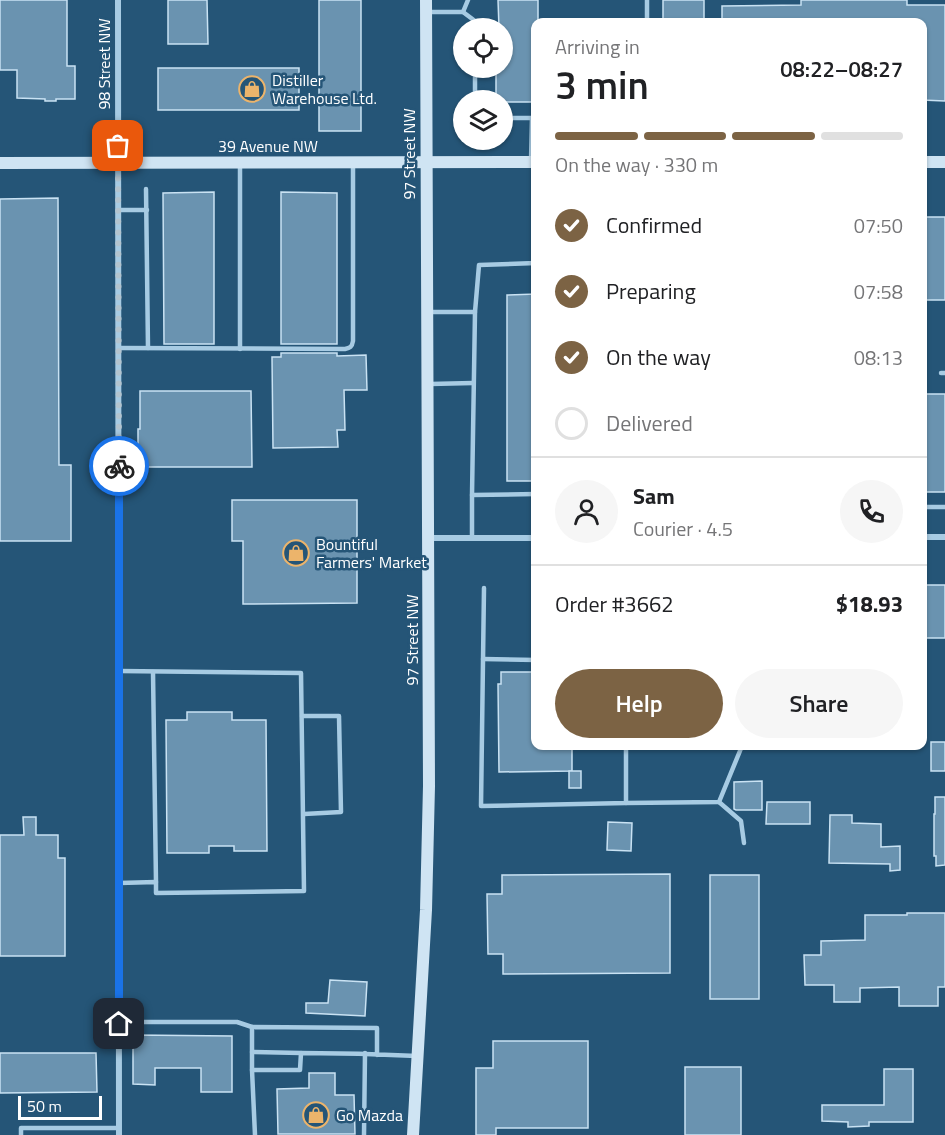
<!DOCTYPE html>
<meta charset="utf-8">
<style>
:root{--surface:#fff;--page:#f6f6f6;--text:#202124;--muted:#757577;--line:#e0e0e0;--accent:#7c6344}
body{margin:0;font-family:"Titillium Web",sans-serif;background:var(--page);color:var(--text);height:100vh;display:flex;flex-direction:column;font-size:22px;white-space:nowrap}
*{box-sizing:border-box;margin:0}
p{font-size:20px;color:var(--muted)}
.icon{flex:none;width:33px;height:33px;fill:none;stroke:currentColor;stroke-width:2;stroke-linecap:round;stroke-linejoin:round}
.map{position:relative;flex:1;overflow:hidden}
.drawer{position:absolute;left:531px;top:18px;width:396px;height:732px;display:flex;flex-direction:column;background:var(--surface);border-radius:12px;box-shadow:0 2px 4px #0004}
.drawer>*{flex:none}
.tools{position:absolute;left:453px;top:18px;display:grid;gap:12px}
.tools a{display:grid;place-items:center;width:60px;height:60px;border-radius:50%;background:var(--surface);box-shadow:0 2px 4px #0004;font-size:30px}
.scale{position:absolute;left:18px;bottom:15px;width:84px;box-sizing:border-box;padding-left:6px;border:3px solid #fff;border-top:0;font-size:16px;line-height:21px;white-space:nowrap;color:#fff;-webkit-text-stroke:4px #255577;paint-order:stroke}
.pin{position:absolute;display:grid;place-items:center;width:51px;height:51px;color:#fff;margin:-26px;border-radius:12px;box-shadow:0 3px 9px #0006}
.courier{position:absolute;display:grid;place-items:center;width:60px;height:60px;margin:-30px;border:4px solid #1a73e8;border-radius:50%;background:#fff;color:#222;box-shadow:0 2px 8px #0007}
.summary em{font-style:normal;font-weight:600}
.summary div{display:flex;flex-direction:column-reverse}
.summary{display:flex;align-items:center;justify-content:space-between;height:102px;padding:0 24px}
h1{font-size:39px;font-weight:600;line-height:45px}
.bar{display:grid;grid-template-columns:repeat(4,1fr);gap:9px 6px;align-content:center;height:72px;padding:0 24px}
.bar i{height:8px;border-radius:4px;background:var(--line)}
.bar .selected{background:var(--accent)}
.bar p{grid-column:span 4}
.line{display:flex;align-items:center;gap:15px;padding:0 24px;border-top:2px solid var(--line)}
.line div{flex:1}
.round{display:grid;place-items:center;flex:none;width:63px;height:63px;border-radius:32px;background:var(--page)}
ol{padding:0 24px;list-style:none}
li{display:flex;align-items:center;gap:18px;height:66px}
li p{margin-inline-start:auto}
li .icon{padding:6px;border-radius:50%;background:var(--accent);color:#fff;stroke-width:4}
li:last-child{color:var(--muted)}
li i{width:33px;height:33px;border:3px solid var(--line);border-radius:50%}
.cta{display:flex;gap:12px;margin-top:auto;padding:12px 24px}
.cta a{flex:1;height:69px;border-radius:36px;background:var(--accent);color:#fff;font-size:24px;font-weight:600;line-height:69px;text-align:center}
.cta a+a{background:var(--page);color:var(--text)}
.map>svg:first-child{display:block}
.building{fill:#6a93b0;stroke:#c9e2f3;stroke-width:1.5}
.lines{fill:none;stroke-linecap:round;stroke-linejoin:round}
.lane{stroke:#a7cbe3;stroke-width:4.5}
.street{stroke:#a7cbe3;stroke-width:6}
.secondary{stroke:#cfe4f3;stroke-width:12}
.done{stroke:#b3c4cf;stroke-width:6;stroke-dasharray:0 10.8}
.route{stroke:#1a73e8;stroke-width:8}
.labels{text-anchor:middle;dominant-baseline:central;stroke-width:5;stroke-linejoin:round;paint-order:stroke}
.street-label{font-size:16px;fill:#fff;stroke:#255577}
.poi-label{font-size:16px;fill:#fff;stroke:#255577;text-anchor:start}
</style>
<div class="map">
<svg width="945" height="1135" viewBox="0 0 945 1135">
<rect width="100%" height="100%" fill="#255577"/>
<g class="building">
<path d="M0,0h67v66h8v33h-19v2h-11v-2l-28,-1v-28h-17z"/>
<path d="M168,0h39l1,44h-40z"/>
<rect x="319" y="0" width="42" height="131"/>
<path d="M498,0h40v22h-2v80h-34v-2h-6v-31l6,-1v-40h-3z"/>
<rect x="663" y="0" width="41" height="22"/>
<path d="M801,0h106v5h38v96l-23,-1v-78h-200v-16l79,-1z"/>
<rect x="158" y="68" width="141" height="42"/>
<path d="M214,192v152h-50l-1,-151z"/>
<path d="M281,192l56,1v151h-56z"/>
<path d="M58,198l1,267h12v76h-71v-342z"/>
<rect x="922" y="217" width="23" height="83"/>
<path d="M536,294v187h-29v-186z"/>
<path d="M281,353h56v3l29,-1 1,35h-23l1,40h-8l1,17 -65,1 -1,-91h9z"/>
<path d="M140,391h111l1,76h-114v-38h2z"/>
<rect x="922" y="394" width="23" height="98"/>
<path d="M232,500h125v103l-114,1v-63h-11z"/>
<rect x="922" y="585" width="23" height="53"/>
<path d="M501,672h35v74h36v25l-73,1 -1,-88h3z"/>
<path d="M187,712h45v8h34l1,131h-33v-5h-25v7h-42l-1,-133h21z"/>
<rect x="931" y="742" width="14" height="29"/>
<rect x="569" y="771" width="12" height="17"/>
<path d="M762,781v29h-26l-2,-1v-27z"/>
<path d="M935,797h10v68l-9,1v-10h-2v-42h1z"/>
<path d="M767,802h43v22h-44z"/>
<path d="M830,815h22v8l29,1v23l19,-1v24l-10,1v-7l-61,-1z"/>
<path d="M23,817h13v18h22v23h7v98h-65v-121h24z"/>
<path d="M608,822l24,1 -1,28 -24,-1z"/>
<path d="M670,874v99l-167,1v-20h-15l-1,-60h15v-19z"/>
<rect x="710" y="875" width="49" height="124"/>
<path d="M907,913h38v74h-7v19h-39v-19l-39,1v14h-26v-17h-29l-1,-30h17v-14l44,-1v-25h42z"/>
<path d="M330,980l37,2 -2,34 -59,-3v-10h22z"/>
<path d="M133,1035l99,1v56h-31v-24h-46v17l-22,-1z"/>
<path d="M493,1041h95v87h-92v7h-20v-67h17z"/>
<path d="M0,1053h96l1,39 -97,1z"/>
<rect x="685" y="1067" width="56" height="68"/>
<path d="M884,1069h29v53h-44v4l-21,1v-5l-26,-1v-16h62z"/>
<path d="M309,1073h26v22h19l1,39h-77l-1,-45 32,-1z"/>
</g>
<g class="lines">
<g class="lane">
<path d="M647,0v22"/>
<path d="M428,12h35l12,9v7"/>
<path d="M463,12l5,-12"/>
<path d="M475,68v32"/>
<path d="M502,118h30l-1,43"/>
<path d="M240,163v186"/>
<path d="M146,189l2,159"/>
<path d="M119,210h28"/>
<path d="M430,312h45l4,-47 57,-2"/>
<path d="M475,312l-3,183 64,-1"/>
<path d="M119,348l226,1c5,-1 7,-2 8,-8v-178"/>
<path d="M941,373h4"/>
<path d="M430,384l43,-1"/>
<path d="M472,495v43"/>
<path d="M922,507h23"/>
<path d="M484,588l-3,218 145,-3v-57"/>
<path d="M483,659l53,1"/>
<path d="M119,671l182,2 3,218 -148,2v-11l-37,1"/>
<path d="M153,672l3,210"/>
<path d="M302,716h37l2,96 -37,2"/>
<path d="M719,802l22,19 3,22"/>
<path d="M626,803l93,-1 23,-56"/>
<path d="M142,1022h95l15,5"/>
<path d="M252,1052l49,1"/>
<path d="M377,1055v-27l-125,-1v43h48l1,-17c39,0 77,1 116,3"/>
<path d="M252,1070l3,65"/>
<path d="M21,1135v-7h98"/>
<path d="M364,1135l1,-82"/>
</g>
<g class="street">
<path d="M118,0l1,1135"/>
<path d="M922,537h23"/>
<path d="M428,538h108"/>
</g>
<g class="secondary">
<path d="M922,162h23"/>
<path d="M0,163l536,-1"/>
<path d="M413,1135l13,-225 3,-124 -3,-786"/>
</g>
</g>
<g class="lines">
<path class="done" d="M118,146l1,320"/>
<path class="route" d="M119,466v558"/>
</g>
<defs>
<g id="shop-ring" transform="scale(1.35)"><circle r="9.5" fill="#255577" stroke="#ecb46b" stroke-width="1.5"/><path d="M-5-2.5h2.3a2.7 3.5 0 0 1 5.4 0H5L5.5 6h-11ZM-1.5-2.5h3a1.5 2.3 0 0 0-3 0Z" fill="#ecb46b"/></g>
</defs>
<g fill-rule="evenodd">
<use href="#shop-ring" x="252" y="89"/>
<use href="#shop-ring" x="296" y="553"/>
<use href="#shop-ring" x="316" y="1115"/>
</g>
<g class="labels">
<g class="street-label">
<text transform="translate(104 64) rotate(-90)">98 Street NW</text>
<text x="268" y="146">39 Avenue NW</text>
<text transform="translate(409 154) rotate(-90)">97 Street NW</text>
<text transform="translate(412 640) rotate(-90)">97 Street NW</text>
</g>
<g class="poi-label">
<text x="272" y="80">Distiller<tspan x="272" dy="18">Warehouse Ltd.</tspan></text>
<text x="316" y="544">Bountiful<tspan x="316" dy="18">Farmers' Market</tspan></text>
<text x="336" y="1115">Go Mazda</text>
</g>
</g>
</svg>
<div class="tools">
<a><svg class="icon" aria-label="locate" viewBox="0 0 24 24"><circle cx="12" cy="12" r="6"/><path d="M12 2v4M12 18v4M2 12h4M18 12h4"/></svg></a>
<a><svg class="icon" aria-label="layers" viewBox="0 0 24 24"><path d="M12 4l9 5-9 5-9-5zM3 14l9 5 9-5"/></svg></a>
</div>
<div class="scale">50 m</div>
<div class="pin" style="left:118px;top:146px;background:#ea580c"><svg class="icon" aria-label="bag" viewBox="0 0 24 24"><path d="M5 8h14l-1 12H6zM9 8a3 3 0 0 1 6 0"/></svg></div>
<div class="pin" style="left:119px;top:1024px;background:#1f2937"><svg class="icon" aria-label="home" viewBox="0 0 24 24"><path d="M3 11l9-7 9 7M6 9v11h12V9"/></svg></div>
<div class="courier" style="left:119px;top:466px"><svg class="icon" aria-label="bike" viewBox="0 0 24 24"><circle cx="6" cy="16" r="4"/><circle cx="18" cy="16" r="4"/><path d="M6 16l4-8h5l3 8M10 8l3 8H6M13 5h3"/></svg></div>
<section class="drawer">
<div class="summary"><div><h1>3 min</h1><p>Arriving in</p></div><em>08:22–08:27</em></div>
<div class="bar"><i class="selected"></i><i class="selected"></i><i class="selected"></i><i></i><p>On the way · 330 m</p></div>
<ol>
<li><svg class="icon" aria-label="check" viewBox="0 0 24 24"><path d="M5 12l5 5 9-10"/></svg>Confirmed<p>07:50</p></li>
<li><svg class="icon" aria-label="check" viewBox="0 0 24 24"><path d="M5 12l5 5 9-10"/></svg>Preparing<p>07:58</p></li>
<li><svg class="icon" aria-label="check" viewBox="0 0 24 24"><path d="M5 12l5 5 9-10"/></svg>On the way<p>08:13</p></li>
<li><i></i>Delivered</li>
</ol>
<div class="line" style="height:108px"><a class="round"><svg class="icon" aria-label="person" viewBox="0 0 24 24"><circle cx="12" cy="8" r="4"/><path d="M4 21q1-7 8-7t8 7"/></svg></a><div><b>Sam</b><p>Courier · 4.5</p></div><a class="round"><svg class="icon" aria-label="phone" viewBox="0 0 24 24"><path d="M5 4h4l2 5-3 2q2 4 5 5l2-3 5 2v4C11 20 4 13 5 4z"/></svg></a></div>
<div class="line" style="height:78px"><div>Order #3662</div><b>$18.93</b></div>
<div class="cta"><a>Help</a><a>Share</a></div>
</section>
</div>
